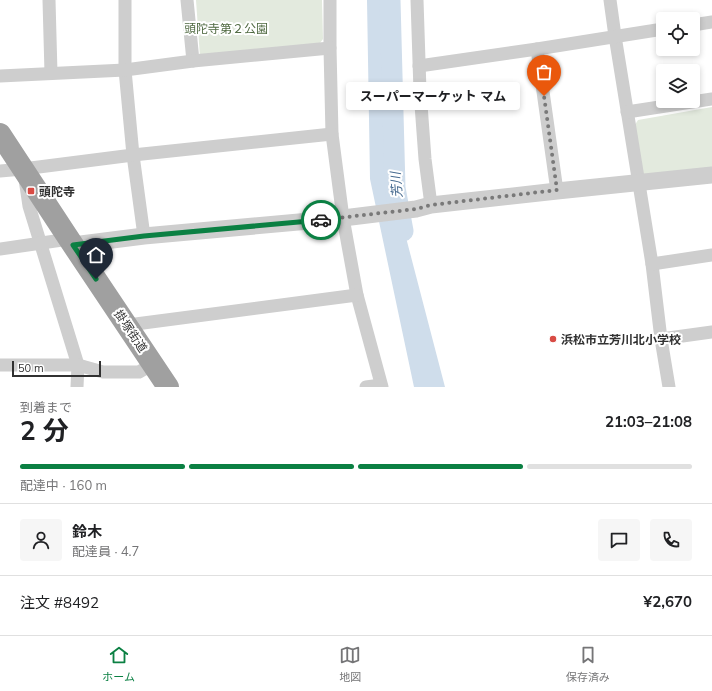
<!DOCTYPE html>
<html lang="ja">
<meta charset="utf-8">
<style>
:root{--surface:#fff;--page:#f6f6f6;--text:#202124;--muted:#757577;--line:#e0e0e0;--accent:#0b8043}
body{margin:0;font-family:Mulish,"Noto Sans JP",sans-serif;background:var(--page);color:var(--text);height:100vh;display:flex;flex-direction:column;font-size:15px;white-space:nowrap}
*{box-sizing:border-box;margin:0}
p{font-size:13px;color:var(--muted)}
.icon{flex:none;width:22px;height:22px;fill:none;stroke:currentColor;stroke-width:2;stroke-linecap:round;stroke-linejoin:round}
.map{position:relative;height:387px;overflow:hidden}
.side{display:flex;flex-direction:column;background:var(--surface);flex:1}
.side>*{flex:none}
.tools{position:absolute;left:656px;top:12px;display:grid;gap:8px}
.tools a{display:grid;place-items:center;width:44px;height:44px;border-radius:4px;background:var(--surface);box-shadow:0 2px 6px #0003;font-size:20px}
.scale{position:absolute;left:12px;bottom:10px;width:89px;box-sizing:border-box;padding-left:4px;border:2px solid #313131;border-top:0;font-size:11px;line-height:14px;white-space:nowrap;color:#313131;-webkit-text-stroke:3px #fff;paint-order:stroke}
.pin{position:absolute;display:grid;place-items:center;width:34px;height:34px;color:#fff;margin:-41px -17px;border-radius:50% 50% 50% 0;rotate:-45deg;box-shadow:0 0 4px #0007}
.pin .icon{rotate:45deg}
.courier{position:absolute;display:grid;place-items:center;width:40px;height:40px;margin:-20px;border:3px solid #0b8043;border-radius:50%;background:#fff;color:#222;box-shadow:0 1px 5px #0007}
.bubble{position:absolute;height:28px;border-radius:4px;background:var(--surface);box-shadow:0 2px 6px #0003;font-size:13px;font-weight:700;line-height:28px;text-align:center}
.head em{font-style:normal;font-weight:700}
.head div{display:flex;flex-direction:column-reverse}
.head{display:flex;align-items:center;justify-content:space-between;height:68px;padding:0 20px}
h1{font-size:26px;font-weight:700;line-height:30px}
.bar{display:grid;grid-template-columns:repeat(4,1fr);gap:6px 4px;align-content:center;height:48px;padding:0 20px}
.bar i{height:5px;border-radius:3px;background:var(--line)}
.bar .active{background:var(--accent)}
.bar p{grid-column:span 4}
.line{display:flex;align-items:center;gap:10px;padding:0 20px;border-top:1px solid var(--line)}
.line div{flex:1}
.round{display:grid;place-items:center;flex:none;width:42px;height:42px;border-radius:4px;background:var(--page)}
.tabs{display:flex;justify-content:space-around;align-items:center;height:56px;border-top:1px solid var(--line);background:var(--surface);font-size:11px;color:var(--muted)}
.tabs a{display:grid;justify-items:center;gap:2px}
.tabs .active{color:var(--accent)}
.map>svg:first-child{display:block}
.green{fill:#e3eade}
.water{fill:#cfddeb}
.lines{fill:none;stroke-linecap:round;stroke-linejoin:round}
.river{stroke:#cfddeb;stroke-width:21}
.minor{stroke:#cecece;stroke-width:13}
.tertiary{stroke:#cecece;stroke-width:17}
.trunk{stroke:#a0a0a0;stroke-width:22}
.done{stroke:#797979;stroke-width:4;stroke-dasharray:0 7.2}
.route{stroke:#0b8043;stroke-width:5}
.poi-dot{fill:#d84b44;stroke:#fff;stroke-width:1.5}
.labels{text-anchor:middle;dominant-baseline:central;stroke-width:4;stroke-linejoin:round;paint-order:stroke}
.park-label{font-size:12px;fill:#506a42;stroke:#fff}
.poi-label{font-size:12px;font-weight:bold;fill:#313131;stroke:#fff;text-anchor:start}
.street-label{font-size:12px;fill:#313131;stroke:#fff}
.water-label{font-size:13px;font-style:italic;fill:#45698e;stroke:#fff}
</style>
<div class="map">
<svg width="712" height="387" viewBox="0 0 712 387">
<rect width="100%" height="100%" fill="#fff"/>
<g class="green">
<path d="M196,0h126l1,39 -6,8 -117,10z"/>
<path d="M712,107v63l-65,7 -6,-5 -8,-44 5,-8z"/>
</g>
<path class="water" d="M367,0h22l2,180 54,207h-31l-44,-208z"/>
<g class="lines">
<path class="river" d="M390,0l5,188 8,43"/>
<g class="minor">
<path d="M49,0l2,73"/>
<path d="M125,0v70l8,85 11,81"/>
<path d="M187,0l6,61"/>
<path d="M330,0v48l2,86 11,84 14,77 25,92"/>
<path d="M417,0l3,91 5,68 6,46"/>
<path d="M610,0l5,36 37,228 9,75 8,48"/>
<path d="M693,25l19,-3"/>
<path d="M537,49l20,142"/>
<path d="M419,66l118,-17 126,-20"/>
<path d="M0,76l125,-6 68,-9 137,-13"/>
<path d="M627,112l85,-13"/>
<path d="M0,171l23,-2 110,-14 199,-21"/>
<path d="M25,179l4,27 49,159 -1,22"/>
<path d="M0,249l69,-10"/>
<path d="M652,264l60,-9"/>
<path d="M128,325l229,-30"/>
<path d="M661,339l51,-7"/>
<path d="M0,365h78l25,7h36l14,-8"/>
<path d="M366,387l15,-2"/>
</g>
<path class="tertiary" d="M73,245l71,-9 199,-18 73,-9 15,-4 126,-14 155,-16"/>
<path class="trunk" d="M0,134l69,105 99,148"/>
</g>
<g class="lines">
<path class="done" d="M321,220l95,-11 15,-4 126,-15 -13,-94"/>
<path class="route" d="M96,279l-23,-34 71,-9 177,-16"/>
</g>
<g class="poi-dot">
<rect x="27" y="187" width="8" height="8" rx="2"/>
<circle cx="553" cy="339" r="4"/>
</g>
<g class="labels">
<g class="park-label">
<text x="226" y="28">頭陀寺第２公園</text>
</g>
<g class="poi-label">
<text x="39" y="191">頭陀寺</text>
<text x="561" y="339">浜松市立芳川北小学校</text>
</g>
<g class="street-label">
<text transform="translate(131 331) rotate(56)">掛塚街道</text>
</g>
<g class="water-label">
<text transform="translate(396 185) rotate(-95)">芳川</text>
</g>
</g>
</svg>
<div class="tools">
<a><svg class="icon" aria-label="locate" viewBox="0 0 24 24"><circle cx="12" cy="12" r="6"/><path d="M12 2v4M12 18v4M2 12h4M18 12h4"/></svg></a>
<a><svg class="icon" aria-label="layers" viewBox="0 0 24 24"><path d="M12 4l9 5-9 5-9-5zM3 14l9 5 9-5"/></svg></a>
</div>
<div class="scale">50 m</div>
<div class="pin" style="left:544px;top:96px;background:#ea580c"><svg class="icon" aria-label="bag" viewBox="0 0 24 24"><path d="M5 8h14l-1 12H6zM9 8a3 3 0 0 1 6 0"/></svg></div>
<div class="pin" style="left:96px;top:279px;background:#1f2937"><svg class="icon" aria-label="home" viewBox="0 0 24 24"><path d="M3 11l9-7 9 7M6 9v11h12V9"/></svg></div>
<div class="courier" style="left:321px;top:220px"><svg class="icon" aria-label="car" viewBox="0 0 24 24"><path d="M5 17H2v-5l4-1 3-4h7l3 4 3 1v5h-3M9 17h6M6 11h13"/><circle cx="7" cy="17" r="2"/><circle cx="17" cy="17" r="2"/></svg></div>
<div class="bubble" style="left:346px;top:82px;width:174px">スーパーマーケット マム</div>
</div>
<section class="side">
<div class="head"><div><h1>2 分</h1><p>到着まで</p></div><em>21:03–21:08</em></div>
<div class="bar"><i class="active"></i><i class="active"></i><i class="active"></i><i></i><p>配達中 · 160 m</p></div>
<div class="line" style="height:72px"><a class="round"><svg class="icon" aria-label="person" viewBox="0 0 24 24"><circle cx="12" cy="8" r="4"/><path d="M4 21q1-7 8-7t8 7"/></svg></a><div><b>鈴木</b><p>配達員 · 4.7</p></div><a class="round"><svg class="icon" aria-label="chat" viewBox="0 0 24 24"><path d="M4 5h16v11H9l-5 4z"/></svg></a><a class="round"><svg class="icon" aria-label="phone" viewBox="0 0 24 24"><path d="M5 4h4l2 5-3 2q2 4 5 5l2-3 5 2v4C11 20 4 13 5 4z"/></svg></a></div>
<div class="line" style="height:52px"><div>注文 #8492</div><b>¥2,670</b></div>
</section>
<nav class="tabs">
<a class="active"><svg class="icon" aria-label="home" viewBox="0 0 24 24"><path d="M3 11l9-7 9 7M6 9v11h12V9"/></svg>ホーム</a>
<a><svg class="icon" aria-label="map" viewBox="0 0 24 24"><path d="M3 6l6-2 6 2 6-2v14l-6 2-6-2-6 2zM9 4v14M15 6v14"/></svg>地図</a>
<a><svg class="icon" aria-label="saved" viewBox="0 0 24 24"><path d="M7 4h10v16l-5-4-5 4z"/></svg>保存済み</a>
</nav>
